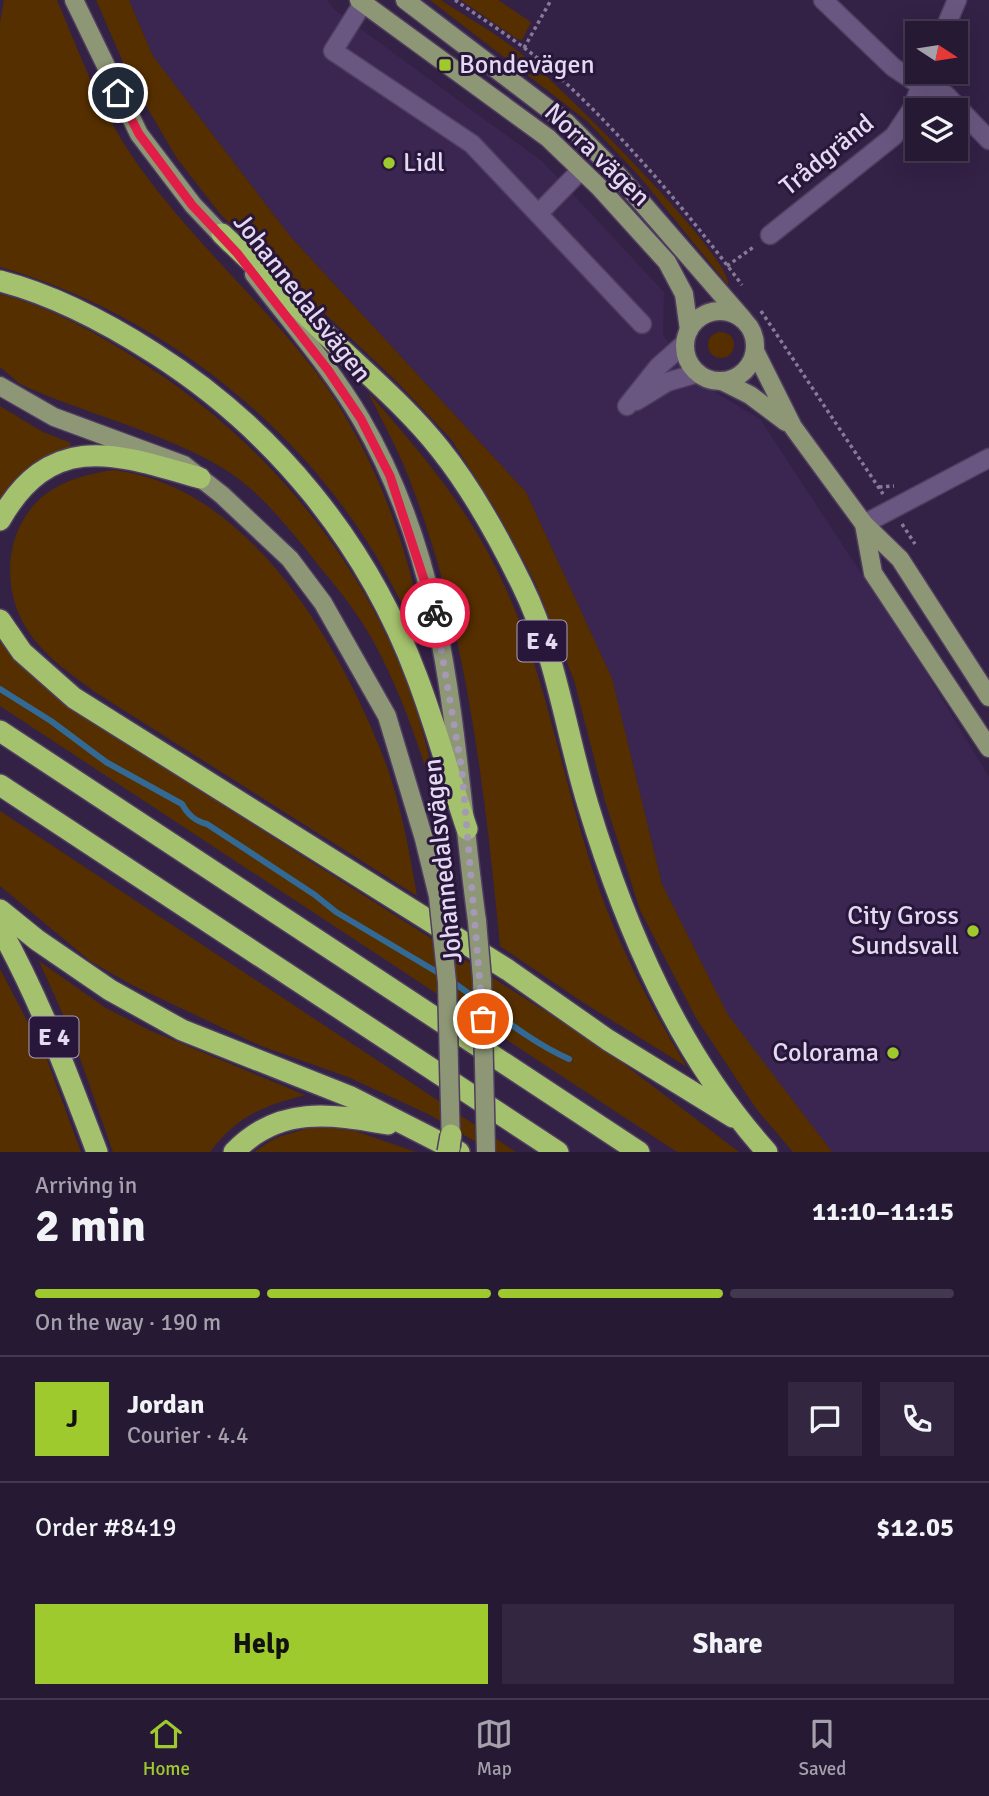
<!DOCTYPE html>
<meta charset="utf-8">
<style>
:root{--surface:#261934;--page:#322640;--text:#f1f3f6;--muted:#a4a0ac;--line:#42384f;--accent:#9eca2e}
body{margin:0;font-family:Signika,sans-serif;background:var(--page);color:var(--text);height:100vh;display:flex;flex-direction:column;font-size:26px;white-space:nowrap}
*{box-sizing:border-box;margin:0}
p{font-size:23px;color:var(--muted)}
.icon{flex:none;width:38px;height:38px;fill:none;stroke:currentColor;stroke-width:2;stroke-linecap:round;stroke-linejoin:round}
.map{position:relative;height:1152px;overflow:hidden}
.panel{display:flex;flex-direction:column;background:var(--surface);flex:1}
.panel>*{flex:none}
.needle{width:46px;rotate:102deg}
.tools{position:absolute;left:905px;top:21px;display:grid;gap:14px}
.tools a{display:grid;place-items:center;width:63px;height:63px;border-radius:0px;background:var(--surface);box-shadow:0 7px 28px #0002,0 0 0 2px var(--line);font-size:35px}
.pin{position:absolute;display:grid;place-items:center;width:60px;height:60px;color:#fff;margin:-30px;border:4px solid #fff;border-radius:50%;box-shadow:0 2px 7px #0007}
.courier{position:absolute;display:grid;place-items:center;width:70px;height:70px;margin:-35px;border:5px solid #e11d48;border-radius:50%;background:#fff;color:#222;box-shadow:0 2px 9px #0007}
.overview em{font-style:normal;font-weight:700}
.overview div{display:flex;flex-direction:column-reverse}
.overview{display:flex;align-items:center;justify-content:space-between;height:119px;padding:0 35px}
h1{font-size:46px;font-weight:700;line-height:52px}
.bar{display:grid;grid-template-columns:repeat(4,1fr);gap:10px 7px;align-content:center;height:84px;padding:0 35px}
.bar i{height:9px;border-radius:5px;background:var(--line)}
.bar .selected{background:var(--accent)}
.bar p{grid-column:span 4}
.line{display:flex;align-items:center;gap:18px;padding:0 35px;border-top:2px solid var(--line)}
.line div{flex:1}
.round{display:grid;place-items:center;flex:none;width:74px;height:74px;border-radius:0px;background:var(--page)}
.primary-button{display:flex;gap:14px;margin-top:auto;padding:14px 35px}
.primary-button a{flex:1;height:80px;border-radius:0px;background:var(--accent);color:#111;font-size:28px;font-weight:700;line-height:80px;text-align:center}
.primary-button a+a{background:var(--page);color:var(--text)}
.menu{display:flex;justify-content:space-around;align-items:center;height:98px;border-top:2px solid var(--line);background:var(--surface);font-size:19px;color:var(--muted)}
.menu a{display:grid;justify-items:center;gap:4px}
.menu .selected{color:var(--accent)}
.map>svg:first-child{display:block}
.built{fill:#3b2652}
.green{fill:#552f00}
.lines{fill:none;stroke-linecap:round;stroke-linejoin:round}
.stream{stroke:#336a95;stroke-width:6}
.minor-casing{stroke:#4f3e5f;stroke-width:21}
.major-casing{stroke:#4f3e5f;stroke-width:21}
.highway-casing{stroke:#4f3e5f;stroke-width:24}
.path{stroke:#877998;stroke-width:3.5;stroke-dasharray:3.5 3.5;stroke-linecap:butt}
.minor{stroke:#6a5781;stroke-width:18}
.major{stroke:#8d9775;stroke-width:18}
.highway{stroke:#a4c16d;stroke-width:21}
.major-bridge-casing{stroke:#4f3e5f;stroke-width:21;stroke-linecap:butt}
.highway-bridge-casing{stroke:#4f3e5f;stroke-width:24;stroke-linecap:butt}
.major-bridge{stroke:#8d9775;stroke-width:18}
.highway-bridge{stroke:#a4c16d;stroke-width:21}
.done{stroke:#a599b5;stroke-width:7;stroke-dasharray:0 12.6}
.route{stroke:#e11d48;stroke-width:9}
.poi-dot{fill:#9eca2e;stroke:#29173b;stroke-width:2.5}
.labels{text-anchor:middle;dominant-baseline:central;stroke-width:6;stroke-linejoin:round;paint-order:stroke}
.shield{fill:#29173b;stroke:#ab9fba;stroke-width:2}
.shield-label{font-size:24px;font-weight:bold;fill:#e3d9f1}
.poi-label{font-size:26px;fill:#e3d9f1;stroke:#29173b;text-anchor:start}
.street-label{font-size:26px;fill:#e3d9f1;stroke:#29173b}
</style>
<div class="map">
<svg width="989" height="1152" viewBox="0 0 989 1152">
<rect width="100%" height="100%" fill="#332146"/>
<path class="built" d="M129,0h198l8,10 208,152 121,130 -1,43 37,48 60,36 162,247 67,111v375h-157l-15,-16 -89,-121 -66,-131 -50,-206 -86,-186 -236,-256 -137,-180z"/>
<g class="green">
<path d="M4,0h53c22,52 41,105 73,153 52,78 124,140 182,214 61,79 97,180 114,277l-3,1c-15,-30 -30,-60 -47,-89 -82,-137 -223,-245 -376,-289v-244z"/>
<path d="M96,0h33l24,56 137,180 236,256 86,186 50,206 66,131 104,137h-39l-36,-42 -61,-92 -56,-108 -35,-109 -31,-121 -40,-100 -38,-70 -45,-71 -55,-58 -175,-166 -45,-58 -46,-79z"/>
<path d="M430,0h11c28,19 59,35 84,57 31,25 207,199 203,228l-88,-108 -53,-56z"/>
<path d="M461,0h37l33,22 -9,18 -5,-1z"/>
<path d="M0,294c54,14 106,44 152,75 113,75 202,181 252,307 20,49 30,102 41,154 -21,-68 -41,-136 -77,-198 -18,-30 -42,-57 -64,-85 -24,-29 -50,-61 -83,-80 -63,-37 -136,-53 -201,-83l-20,-17z"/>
<circle cx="721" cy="345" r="13"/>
<path d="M368,392c49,56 95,109 128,176 48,95 64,203 97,303 23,70 56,134 94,196l-103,-64 -84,-57c-15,-155 -34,-322 -91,-468 -11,-29 -27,-57 -41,-86z"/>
<path d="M0,406l43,26 28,11 -2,4c-30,11 -52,26 -69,54z"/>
<path d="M113,470c134,15 225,171 270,286 17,44 26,93 34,140l-322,-204c-23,-17 -48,-34 -65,-58 -29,-41 -28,-103 13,-138 20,-16 45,-22 70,-26z"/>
<path d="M0,635l16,26 51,45 536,342 136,104h-62l-677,-446z"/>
<path d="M0,811l516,341h-23l-63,-37 -82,-38 -87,-31 -129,-61 -42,-24 -90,-75z"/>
<path d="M39,961l67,47 43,22 156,65c-42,11 -68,21 -95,57h-97l-43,-122z"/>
<path d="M0,969l46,88 35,95h-81z"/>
<path d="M316,1126l39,5 61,21h-162l21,-14z"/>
</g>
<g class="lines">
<g class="stream">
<path d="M0,689l51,32 55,41 76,42c6,11 13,17 25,20l108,71 21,17 106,63"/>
<path d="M451,981c39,26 75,59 118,78"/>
</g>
<g class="minor-casing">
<g id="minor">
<path d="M823,0l70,67 27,18 26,10 43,45"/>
<path d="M363,3l-30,48 139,93 170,180"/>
<path d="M943,33l14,-33"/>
<path d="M539,213l42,-43"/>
<path d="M770,235l124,-99 18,-27 14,-37"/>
<path d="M636,401l31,-19 31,-9"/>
<path d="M627,406l31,-39 27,-24"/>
<path d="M864,524l125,-66"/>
</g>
</g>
<g class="major-casing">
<g id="major">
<path d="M74,0l65,134 54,71 37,39"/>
<path d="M359,0l189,138 51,49 68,75 17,32 5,36"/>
<path d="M405,0l162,123 43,43 133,153"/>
<path d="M254,274c36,47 77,94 107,145 92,157 92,329 116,502"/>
<circle cx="720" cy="346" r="35"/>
<path d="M755,351l38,76 71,97 36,35 89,138"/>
<path d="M722,381l28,14 36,27"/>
<path d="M0,386l54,31 130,48 38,30 68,64 33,44 64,113 37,123 14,57"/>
<path d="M864,524l9,49 116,175"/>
</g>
</g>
<g class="highway-casing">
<g id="highway">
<path d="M222,234c40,38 79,76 118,114 34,32 71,64 100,101 33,41 59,89 82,136 34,69 44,148 66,220 38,125 91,249 179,347"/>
<path d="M0,281c54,14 107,42 154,72 120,76 213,190 263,324 19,50 33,102 50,152"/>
<path d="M0,520c52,-91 117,-66 200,-42"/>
<path d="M0,620l22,32 52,46 434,272 100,70 125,77"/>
<path d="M0,731l639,421"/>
<path d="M0,785l558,367"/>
<path d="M0,910l37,30 73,50 72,40 169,67 108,55"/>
<path d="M0,928c40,72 68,147 97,224"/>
<path d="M234,1152c45,-47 97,-38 154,-28"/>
</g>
</g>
<g class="path">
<path d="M455,0c33,23 69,45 99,72 70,64 132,138 188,213"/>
<path d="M524,48l27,-48"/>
<path d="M727,266l28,-20"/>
<path d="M761,311l122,183"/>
<path d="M879,487l15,-1"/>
<path d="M902,524l13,20"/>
</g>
<use href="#minor" class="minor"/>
<use href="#major" class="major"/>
<use href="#highway" class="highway"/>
<g class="major-bridge-casing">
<g id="major-bridge">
<path d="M438,896l9,86 4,166"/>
<path d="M477,921l5,58 4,173"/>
</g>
</g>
<g class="highway-bridge-casing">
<path id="highway-bridge" d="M448,1152l3,-17"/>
</g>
<use href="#major-bridge" class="major-bridge"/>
<use href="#highway-bridge" class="highway-bridge"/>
</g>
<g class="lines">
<path class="done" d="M435,613l27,158 21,248"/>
<path class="route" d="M118,93l21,41 53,71 45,48 91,117 33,49 29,57 45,137"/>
</g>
<g class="poi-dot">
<rect x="438" y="58" width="14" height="14" rx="3.5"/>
<circle cx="389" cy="163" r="7"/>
<circle cx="973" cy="931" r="7"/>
<circle cx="893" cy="1053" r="7"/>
</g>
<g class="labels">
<g class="shield">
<rect x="517.5" y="620.5" width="49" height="41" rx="5"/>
<rect x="29.5" y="1016.5" width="49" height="41" rx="5"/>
</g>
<g class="shield-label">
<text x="542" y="641">E 4</text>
<text x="54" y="1037">E 4</text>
</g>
<g class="poi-label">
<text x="459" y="65">Bondevägen</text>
<text x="403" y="163">Lidl</text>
<text x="959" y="916" text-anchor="end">City Gross<tspan x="959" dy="30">Sundsvall</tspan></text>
<text x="879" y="1053" text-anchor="end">Colorama</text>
</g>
<g class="street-label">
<text transform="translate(597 155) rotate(44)">Norra vägen</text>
<text transform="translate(827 155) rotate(-39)">Trådgränd</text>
<text transform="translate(302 298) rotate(52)">Johannedalsvägen</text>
<text transform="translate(443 861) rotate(-96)">Johannedalsvägen</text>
</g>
</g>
</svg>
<div class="tools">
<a><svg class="needle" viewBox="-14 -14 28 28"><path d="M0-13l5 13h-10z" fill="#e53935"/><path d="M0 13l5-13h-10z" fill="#a4a0ac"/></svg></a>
<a><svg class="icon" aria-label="layers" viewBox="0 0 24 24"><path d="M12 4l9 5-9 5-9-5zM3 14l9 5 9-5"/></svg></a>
</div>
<div class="pin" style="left:483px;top:1019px;background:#ea580c"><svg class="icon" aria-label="bag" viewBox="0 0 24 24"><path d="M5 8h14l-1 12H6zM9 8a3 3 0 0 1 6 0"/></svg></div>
<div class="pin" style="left:118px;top:93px;background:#1f2937"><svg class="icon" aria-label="home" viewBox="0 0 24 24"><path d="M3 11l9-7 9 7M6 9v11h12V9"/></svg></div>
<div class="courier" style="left:435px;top:613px"><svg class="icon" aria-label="bike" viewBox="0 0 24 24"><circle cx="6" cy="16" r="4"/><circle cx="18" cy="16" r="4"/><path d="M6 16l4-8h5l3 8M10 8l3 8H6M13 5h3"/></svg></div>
</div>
<section class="panel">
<div class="overview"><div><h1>2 min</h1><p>Arriving in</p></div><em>11:10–11:15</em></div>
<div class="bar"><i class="selected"></i><i class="selected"></i><i class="selected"></i><i></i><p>On the way · 190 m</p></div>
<div class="line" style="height:126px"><b class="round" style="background:var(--accent);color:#111">J</b><div><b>Jordan</b><p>Courier · 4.4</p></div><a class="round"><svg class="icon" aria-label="chat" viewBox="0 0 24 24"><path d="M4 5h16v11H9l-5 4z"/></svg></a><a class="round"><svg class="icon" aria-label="phone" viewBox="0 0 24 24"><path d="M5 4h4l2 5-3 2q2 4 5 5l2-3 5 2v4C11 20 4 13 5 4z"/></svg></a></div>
<div class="line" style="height:91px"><div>Order #8419</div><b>$12.05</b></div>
<div class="primary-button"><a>Help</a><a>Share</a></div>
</section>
<nav class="menu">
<a class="selected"><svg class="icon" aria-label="home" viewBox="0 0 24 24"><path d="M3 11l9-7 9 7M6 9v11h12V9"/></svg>Home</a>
<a><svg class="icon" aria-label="map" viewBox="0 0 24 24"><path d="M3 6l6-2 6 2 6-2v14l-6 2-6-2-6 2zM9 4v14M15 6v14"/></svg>Map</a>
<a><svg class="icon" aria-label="saved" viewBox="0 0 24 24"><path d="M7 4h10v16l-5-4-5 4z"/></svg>Saved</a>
</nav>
